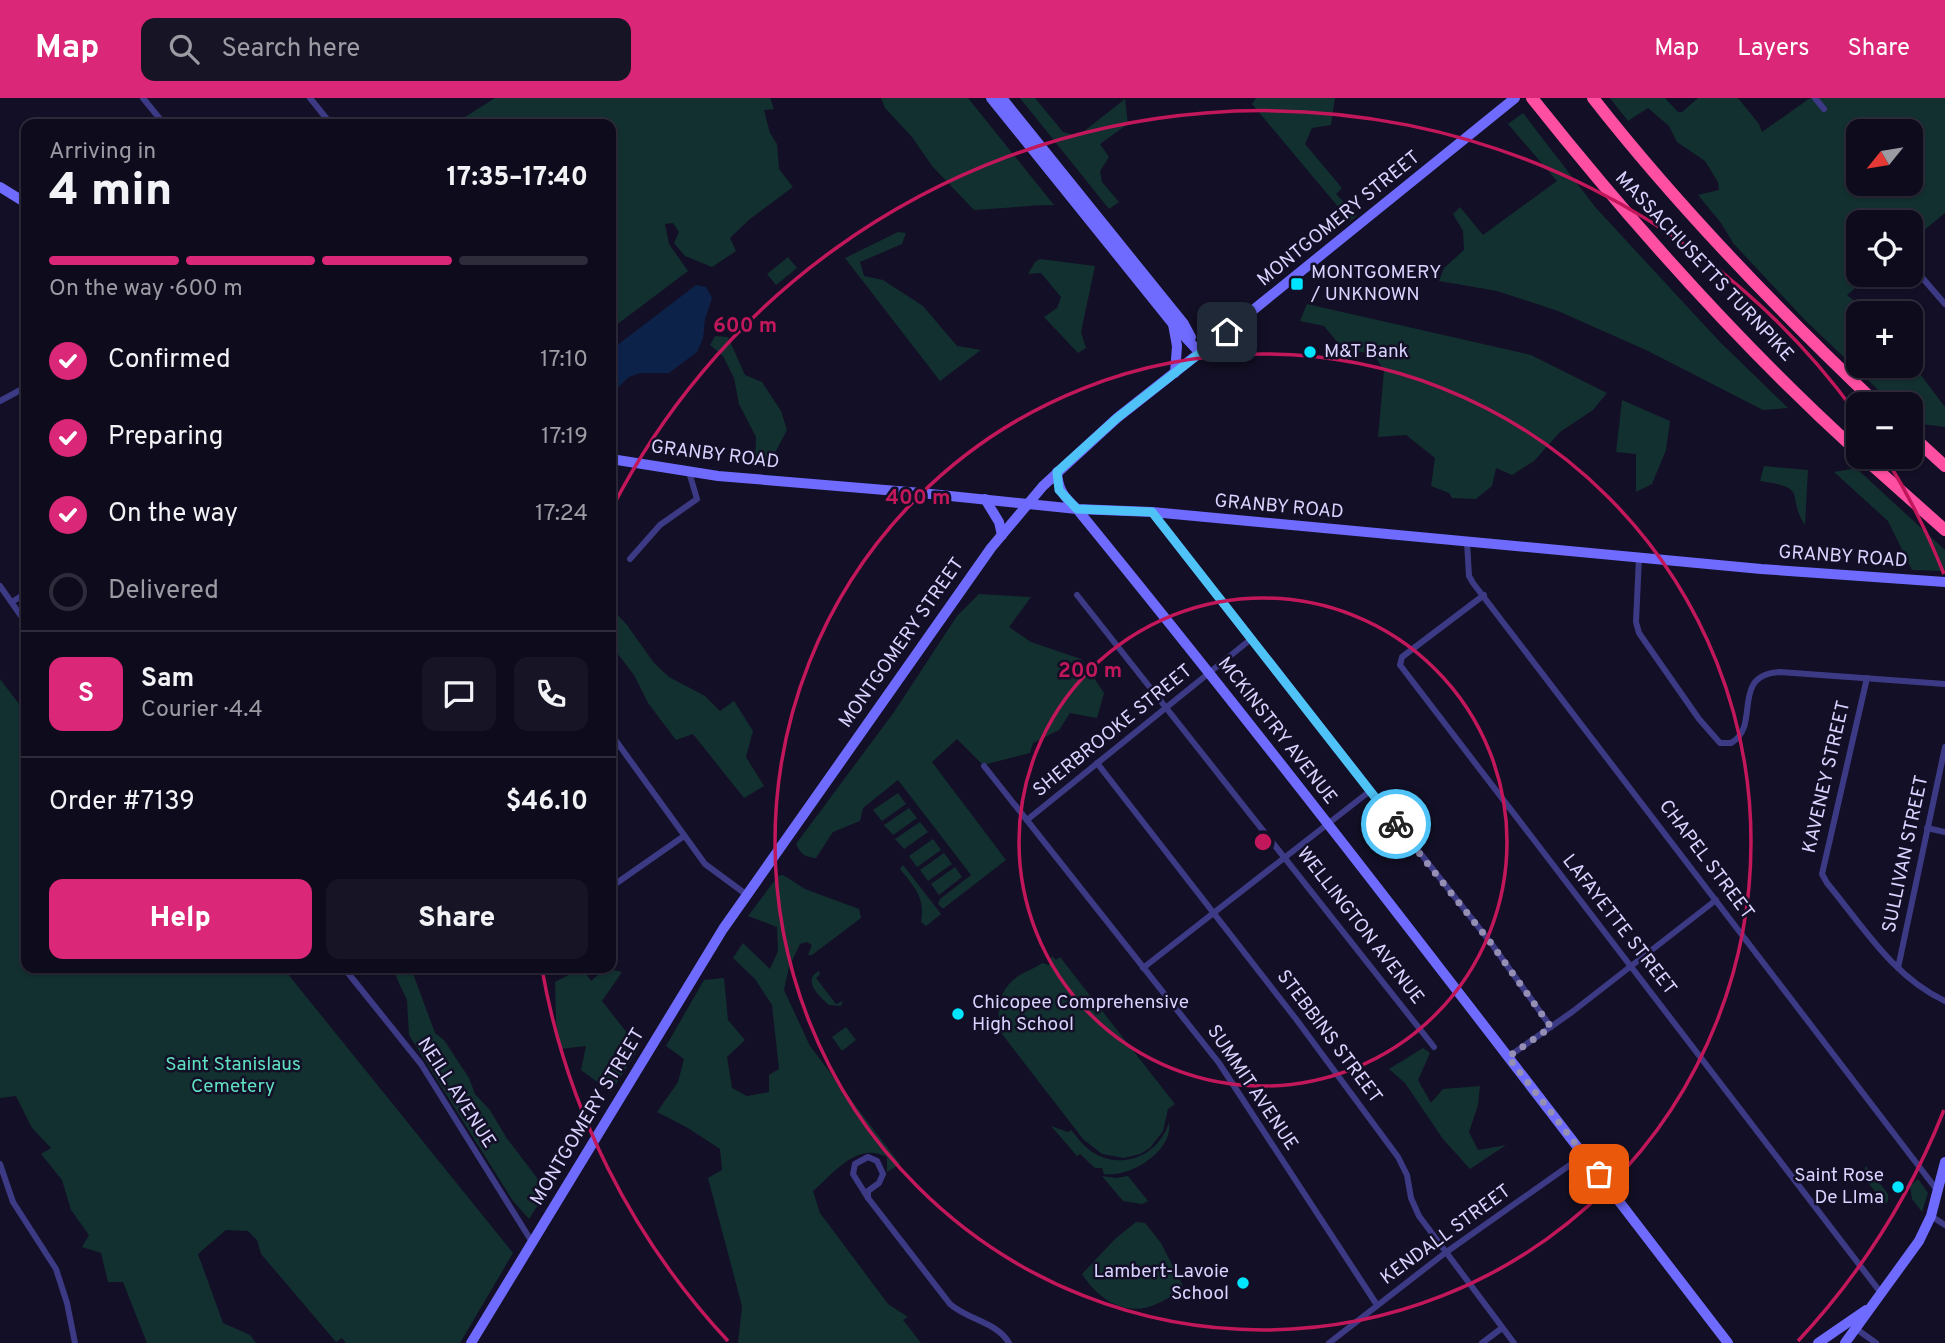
<!DOCTYPE html>
<meta charset="utf-8">
<style>
:root{--surface:#0e0b1c;--page:#171425;--text:#f1f3f6;--muted:#9b9ba3;--line:#2e2b3b;--accent:#db2777}
body{margin:0;font-family:Overpass,sans-serif;background:var(--page);color:var(--text);height:100vh;display:flex;flex-direction:column;font-size:26px;white-space:nowrap}
*{box-sizing:border-box;margin:0}
p{font-size:23px;color:var(--muted)}
.icon{flex:none;width:38px;height:38px;fill:none;stroke:currentColor;stroke-width:2;stroke-linecap:round;stroke-linejoin:round}
.map{position:relative;flex:1;overflow:hidden}
.side{position:absolute;left:21px;top:21px;width:595px;height:854px;display:flex;flex-direction:column;background:var(--surface);border-radius:14px;box-shadow:0 2px 5px #0004,0 0 0 2px var(--line)}
.side>*{flex:none}
.needle{width:46px;rotate:240deg}
.buttons{position:absolute;left:1846px;top:21px;display:grid;gap:14px}
.buttons a{display:grid;place-items:center;width:77px;height:77px;border-radius:14px;background:var(--surface);box-shadow:0 2px 5px #0004,0 0 0 2px var(--line);font-size:35px}
.pin{position:absolute;display:grid;place-items:center;width:60px;height:60px;color:#fff;margin:-30px;border-radius:14px;box-shadow:0 4px 10px #0006}
.courier{position:absolute;display:grid;place-items:center;width:70px;height:70px;margin:-35px;border:5px solid #4fc3f7;border-radius:50%;background:#fff;color:#222;box-shadow:0 2px 9px #0007}
.head em{font-style:normal;font-weight:800}
.head div{display:flex;flex-direction:column-reverse}
.head{display:flex;align-items:center;justify-content:space-between;height:119px;padding:0 28px}
h1{font-size:46px;font-weight:800;line-height:52px}
.bar{display:grid;grid-template-columns:repeat(4,1fr);gap:10px 7px;align-content:center;height:84px;padding:0 28px}
.bar i{height:9px;border-radius:5px;background:var(--line)}
.bar .selected{background:var(--accent)}
.bar p{grid-column:span 4}
.line{display:flex;align-items:center;gap:18px;padding:0 28px;border-top:2px solid var(--line)}
.line div{flex:1}
.round{display:grid;place-items:center;flex:none;width:74px;height:74px;border-radius:14px;background:var(--page)}
ol{padding:0 28px;list-style:none}
li{display:flex;align-items:center;gap:21px;height:77px}
li p{margin-inline-start:auto}
li .icon{padding:7px;border-radius:50%;background:var(--accent);color:#fff;stroke-width:4}
li:last-child{color:var(--muted)}
li i{width:38px;height:38px;border:4px solid var(--line);border-radius:50%}
.action{display:flex;gap:14px;margin-top:auto;padding:14px 28px}
.action a{flex:1;height:80px;border-radius:14px;background:var(--accent);color:#fff;font-size:28px;font-weight:800;line-height:80px;text-align:center}
.action a+a{background:var(--page);color:var(--text)}
header{display:flex;align-items:center;gap:42px;box-sizing:border-box;height:98px;padding:0 35px;background:var(--accent);color:#fff}
header strong{font-size:33px}
nav{display:flex;gap:38px;margin-inline-start:auto;font-size:24px}
.search{width:490px;height:63px;background:var(--page);display:flex;align-items:center;gap:18px;box-sizing:border-box;padding:0 24px;border-radius:14px;color:var(--muted);font-size:26px}
.map>svg:first-child{display:block}
.green{fill:#12302f;fill-rule:evenodd}
.water{fill:#0c2248}
.lines{fill:none;stroke-linecap:round;stroke-linejoin:round}
.street{stroke:#3d3a85;stroke-width:6}
.secondary{stroke:#6f6bff;stroke-width:10}
.highway{stroke:#ff4fa3;stroke-width:12}
.done{stroke:#948fb3;stroke-width:7;stroke-dasharray:0 12.6}
.route{stroke:#4fc3f7;stroke-width:9}
.ring{fill:none;stroke:#c2185b;stroke-width:3.5}
.poi-dot{fill:#00e5ff;stroke:#130f26;stroke-width:2.5}
.labels{text-anchor:middle;dominant-baseline:central;stroke-width:5;stroke-linejoin:round;paint-order:stroke}
.street-label{font-size:19px;fill:#d9d4ff;stroke:#130f26}
.poi-label{font-size:19px;fill:#d9d4ff;stroke:#130f26;text-anchor:start}
.park-label{font-size:19px;fill:#5fe0c0;stroke:#130f26}
.centre{fill:#c2185b;stroke:#130f26;stroke-width:3.5}
.ring-label{font-size:21px;text-anchor:middle;font-weight:bold;fill:#c2185b;stroke:#130f26;stroke-width:5;stroke-linejoin:round;paint-order:stroke}
</style>
<header>
<strong>Map</strong>
<div class="search"><svg class="icon" aria-label="search" viewBox="0 0 24 24"><circle cx="10" cy="10" r="6"/><path d="M15 15l6 6"/></svg>Search here</div>
<nav><a>Map</a><a>Layers</a><a>Share</a></nav>
</header>
<div class="map">
<svg width="1945" height="1245" viewBox="0 0 1945 1245">
<rect width="100%" height="100%" fill="#130f26"/>
<g class="green">
<path d="M495,0h275l4,11 -10,1 6,23 7,11 2,25 14,18 -43,32 -20,19 6,13 -24,16 -27,-11 -11,-13 5,-11 -6,-9 -8,1 4,20 19,27 -77,58v-205h-157z"/>
<path d="M881,0h87l86,107c-27,0 -52,4 -80,5l-42,-44 -20,-29 -27,-29z"/>
<path d="M1020,0h15l28,34 15,4 47,-37 3,25 -28,20 9,13 -9,14 2,11 17,20 -10,7z"/>
<path d="M1256,0h79l-4,27 -19,3 -7,16 37,44 -6,6 21,22 -7,5 -98,-117z"/>
<path d="M1610,0h55l13,14h4l16,-14h40l21,26 3,8 48,-34h135v115l-34,28v-19h-53v53h13l-24,20 22,18h-11v53h53v-4l34,45v20l-32,-4 -2,-19h-18l-88,-84 -72,-77 -12,-20 -23,-28 21,-5 -1,-8 -13,-21 -28,-19 -8,-16 -21,-18 -20,13zM1858,33h53v53h-53z"/>
<path d="M1523,15l73,95 124,134 68,66 -25,2 -115,-59 -90,-40 -61,-20 -58,-10 5,-13 20,-18 -1,-19 -10,-17 7,-7 23,28 74,-54 -49,-57z"/>
<path d="M898,134l8,1 -4,11 -42,18 4,14 19,4 40,26 34,40 24,4 -41,31 -95,-123z"/>
<path d="M788,159l9,11 -21,17 -9,-11z"/>
<path d="M1040,161l55,7 -14,66 5,16 -8,5 -34,-36 13,-9 4,-11 -20,-24 -13,1 7,-12z"/>
<path d="M1307,206l224,51 76,38 -14,17 -33,22 -26,29 -22,14 -16,-7 -4,18 -16,13 -24,-1 -3,-5 -18,-7 4,-28 -29,-23 -28,2 6,-66 -10,-17 -19,-3 -8,3 -23,-28 -24,-5z"/>
<path d="M715,238l13,1 17,38 17,7 19,29 6,19 -19,36 -13,-4 1,-25 -17,-33 -5,-26 -11,-22 -13,-11z"/>
<path d="M1622,302l48,21 -4,29 -14,34 -16,8v-38l-20,-2z"/>
<path d="M1764,368l44,4 -3,55c-20,-30 6,-37 -45,-44z"/>
<path d="M1856,370l89,82v21l-33,-1 -24,-49 -54,-49z"/>
<path d="M979,496l52,3 -22,30 22,15 50,17 23,34 -7,25 -27,-5 -11,17 -26,13 -3,10 -47,12 -26,-26 -25,23 74,98 -62,48h-2l-4,-4 2,-5 31,-24 -73,-95 -35,28 -3,13 -27,11 -17,26c-12,-1 -15,-4 -20,-14l98,-132 63,-96z"/>
<path d="M611,510l16,17 27,38 15,14 36,19 15,15 14,-10 19,30 -7,26 18,29 -20,12 -51,-64 -17,6 -28,-37 -14,-28 -23,-30z"/>
<path d="M0,581l26,34v255h257l230,285 -53,90h-114l-4,-5 -6,4 -75,-88 -4,-14 -9,-9 -22,-1 -28,24 25,69 27,12 6,8h-109l-24,-61h-15l-7,-29 -19,-6 7,-12 -18,-25 -9,-30 -21,-26 10,-6 -19,-20 -16,-32 -16,2z"/>
<path d="M898,695l8,11 -24,17 -9,-11z"/>
<path d="M909,710l8,10 -24,17 -9,-10z"/>
<path d="M920,724l8,10 -24,17 -9,-10z"/>
<path d="M933,741l8,11 -24,17 -8,-11z"/>
<path d="M944,755l8,11 -24,17 -8,-11z"/>
<path d="M903,767l38,49 -15,12 -5,-4c5,-23 -7,-36 -21,-53z"/>
<path d="M955,769l7,10 -23,18 -8,-11z"/>
<path d="M783,777l22,14 54,20 2,9 -49,37h-4l4,-10 -5,-3 -7,2 -11,23 -5,23 26,56 90,118 -13,8v-15c-30,-16 -53,16 -74,34l7,22 68,91 20,13 -5,3 18,23h-183l4,-37 -34,-128 14,-8 -2,-21 -32,-21 -31,-16 21,-30 6,-23 -18,-13 38,-66 20,-2 4,42 17,20 -18,17 5,31 15,8 22,-4v-17l10,-6 -7,-64 -17,-26 -22,-21 10,-15 27,26 8,-18 -1,-24 -29,-11 30,-40z"/>
<path d="M1052,858l4,4 4,-3 115,147 -7,5 -5,22 -13,17 -10,6 -16,4 -22,-4 -19,-15 -81,-105c-7,-20 -4,-44 15,-57 8,-6 17,-8 25,-14l7,2z"/>
<path d="M392,870h19l24,65 9,7 25,38 6,16 15,16 16,27 41,54 -18,28 -16,-18 -104,-166 -2,-35z"/>
<path d="M582,870l9,13 15,-13 16,4 -20,29 37,47 -28,44 -30,-22 5,-24 -26,3 -4,-28 -1,-39z"/>
<path d="M819,873l1,3 -4,4 20,26 7,-3 -2,5 -12,-1c-9,-8 -28,-25 -10,-34z"/>
<path d="M846,929l10,13 -14,11 -10,-14z"/>
<path d="M1423,950l7,5 -12,27 13,23 12,-14 37,-3 -2,19 -9,27 9,18 28,-5 -36,24 -27,-30 -38,-56 -16,-14z"/>
<path d="M1169,1024c5,28 -38,56 -65,52l-2,-6h-7l-15,-14 -3,2 -26,-30 17,6 3,-2c7,8 14,18 23,23 30,18 66,1 75,-31z"/>
<path d="M1866,1068l22,28v7l-3,3 -23,-29z"/>
<path d="M1102,1078l14,2 12,-2 20,25 -6,3 -19,-3z"/>
<path d="M1918,1081l10,14 -6,19 -10,-13 -2,-13z"/>
<path d="M1136,1124l9,1 16,20 22,43c-6,7 -14,12 -22,16 -32,17 -61,0 -79,-28l33,-35z"/>
</g>
<path class="water" d="M696,187l10,2 6,11 -7,21 -2,20 -6,13 -28,21h-29l-11,4 -18,17v-44z"/>
<g class="lines">
<g class="street">
<path d="M143,0l21,26"/>
<path d="M310,0l21,26"/>
<path d="M1815,0l9,11"/>
<path d="M1913,169l32,37"/>
<path d="M0,303l26,-14"/>
<path d="M1152,414l339,431 60,84"/>
<path d="M1467,444l2,34 4,7 464,607"/>
<path d="M1639,459l-3,65 3,11 60,86 21,24h11c31,-17 -2,-68 49,-71l165,12"/>
<path d="M630,461l30,-34 37,-26 -8,-27"/>
<path d="M0,488l26,37"/>
<path d="M1077,497l357,452"/>
<path d="M1484,497l-82,62 -2,8 481,628"/>
<path d="M12,504l14,-9"/>
<path d="M1867,580l-45,196 5,9c35,42 66,94 118,118"/>
<path d="M611,636l94,130 42,31"/>
<path d="M1097,665l199,256 102,138 9,18 4,23 8,18 95,127"/>
<path d="M984,668l235,297 158,242"/>
<path d="M1027,722l224,-181"/>
<path d="M1927,730l18,4"/>
<path d="M611,789l73,-51"/>
<path d="M344,870l77,96 111,178"/>
<path d="M1143,870l227,-177"/>
<path d="M1898,870l47,-221"/>
<path d="M1508,959l64,-45 144,-112"/>
<path d="M868,1059l9,4 6,13 -4,9 -11,8v7l-15,-24 2,-10z"/>
<path d="M0,1066l13,38 43,67 11,34 8,40"/>
<path d="M868,1100l82,106c18,16 47,18 59,39"/>
<path d="M1931,1118l14,9"/>
<path d="M1855,1230l21,15"/>
<path d="M1329,1245l116,-90 139,-98"/>
<path d="M1482,1245l20,-15"/>
</g>
<g class="secondary">
<path d="M991,0l182,226 27,29"/>
<path d="M1002,0l182,226 7,13"/>
<path d="M0,89l26,16"/>
<path d="M1173,226l4,22 -2,27"/>
<path d="M611,361l107,17 203,17 156,16 75,3 609,57 184,13"/>
<path d="M1057,374c1,18 7,25 20,37 223,273 436,555 651,834"/>
<path d="M985,401l14,23 3,13"/>
<path d="M471,1245l252,-414 268,-381 52,-62 74,-68 109,-86 289,-234"/>
<path d="M1818,1245l48,-33"/>
<path d="M1845,1245l74,-102 12,-25 14,-54"/>
</g>
<g class="highway">
<path d="M1532,0c101,127 206,245 326,354"/>
<path d="M1593,0c86,110 183,210 284,306"/>
<path d="M1911,337l34,31"/>
<path d="M1863,359l82,73"/>
</g>
</g>
<g class="lines">
<path class="done" d="M1396,726l95,119 60,84 -43,30 91,117"/>
<path class="route" d="M1227,234l-110,86 -60,54 2,18 18,19 75,3 244,312"/>
</g>
<g class="ring">
<circle cx="1263" cy="744" r="244"/>
<circle cx="1263" cy="744" r="488"/>
<path d="M1944 1012A732 732 0 0 1 1798 1243M728 1243A732 732 0 0 1 542 871M611 412A732 732 0 0 1 1855 314M1887 362A732 732 0 0 1 1944 476"/>
</g>
<g class="poi-dot">
<rect x="1290" y="179" width="14" height="14" rx="3.5"/>
<circle cx="1310" cy="254" r="7"/>
<circle cx="958" cy="916" r="7"/>
<circle cx="1898" cy="1089" r="7"/>
<circle cx="1243" cy="1185" r="7"/>
</g>
<g class="labels">
<g class="street-label">
<text transform="translate(1339 121) rotate(-39)">MONTGOMERY STREET</text>
<text transform="translate(1704 169) rotate(47)">MASSACHUSETTS TURNPIKE</text>
<text transform="translate(715 357) rotate(7)">GRANBY ROAD</text>
<text transform="translate(1279 409) rotate(5)">GRANBY ROAD</text>
<text transform="translate(1843 459) rotate(4)">GRANBY ROAD</text>
<text transform="translate(902 545) rotate(-55)">MONTGOMERY STREET</text>
<text transform="translate(1113 633) rotate(-39)">SHERBROOKE STREET</text>
<text transform="translate(1277 633) rotate(52)">MCKINSTRY AVENUE</text>
<text transform="translate(1827 679) rotate(-77)">KAVENEY STREET</text>
<text transform="translate(1906 756) rotate(-78)">SULLIVAN STREET</text>
<text transform="translate(1706 762) rotate(53)">CHAPEL STREET</text>
<text transform="translate(1619 827) rotate(52)">LAFAYETTE STREET</text>
<text transform="translate(1360 828) rotate(52)">WELLINGTON AVENUE</text>
<text transform="translate(1329 939) rotate(53)">STEBBINS STREET</text>
<text transform="translate(1252 990) rotate(56)">SUMMIT AVENUE</text>
<text transform="translate(456 995) rotate(57)">NEILL AVENUE</text>
<text transform="translate(588 1019) rotate(-59)">MONTGOMERY STREET</text>
<text transform="translate(1446 1137) rotate(-36)">KENDALL STREET</text>
</g>
<g class="poi-label">
<text x="1311" y="175">MONTGOMERY<tspan x="1311" dy="22">/ UNKNOWN</tspan></text>
<text x="1324" y="254">M&amp;T Bank</text>
<text x="972" y="905">Chicopee Comprehensive<tspan x="972" dy="22">High School</tspan></text>
<text x="1884" y="1078" text-anchor="end">Saint Rose<tspan x="1884" dy="22">De LIma</tspan></text>
<text x="1229" y="1174" text-anchor="end">Lambert-Lavoie<tspan x="1229" dy="22">School</tspan></text>
</g>
<g class="park-label">
<text x="233" y="967">Saint Stanislaus<tspan x="233" dy="22">Cemetery</tspan></text>
</g>
</g>
<circle cx="1263" cy="744" r="10" class="centre"/>
<g class="ring-label">
<text x="745" y="234">600 m</text>
<text x="918" y="406">400 m</text>
<text x="1090" y="579">200 m</text>
</g>
</svg>
<div class="buttons">
<a><svg class="needle" viewBox="-14 -14 28 28"><path d="M0-13l5 13h-10z" fill="#e53935"/><path d="M0 13l5-13h-10z" fill="#9b9ba3"/></svg></a>
<a><svg class="icon" aria-label="locate" viewBox="0 0 24 24"><circle cx="12" cy="12" r="6"/><path d="M12 2v4M12 18v4M2 12h4M18 12h4"/></svg></a>
<a>+</a>
<a>−</a>
</div>
<div class="pin" style="left:1599px;top:1076px;background:#ea580c"><svg class="icon" aria-label="bag" viewBox="0 0 24 24"><path d="M5 8h14l-1 12H6zM9 8a3 3 0 0 1 6 0"/></svg></div>
<div class="pin" style="left:1227px;top:234px;background:#1f2937"><svg class="icon" aria-label="home" viewBox="0 0 24 24"><path d="M3 11l9-7 9 7M6 9v11h12V9"/></svg></div>
<div class="courier" style="left:1396px;top:726px"><svg class="icon" aria-label="bike" viewBox="0 0 24 24"><circle cx="6" cy="16" r="4"/><circle cx="18" cy="16" r="4"/><path d="M6 16l4-8h5l3 8M10 8l3 8H6M13 5h3"/></svg></div>
<section class="side">
<div class="head"><div><h1>4 min</h1><p>Arriving in</p></div><em>17:35–17:40</em></div>
<div class="bar"><i class="selected"></i><i class="selected"></i><i class="selected"></i><i></i><p>On the way · 600 m</p></div>
<ol>
<li><svg class="icon" aria-label="check" viewBox="0 0 24 24"><path d="M5 12l5 5 9-10"/></svg>Confirmed<p>17:10</p></li>
<li><svg class="icon" aria-label="check" viewBox="0 0 24 24"><path d="M5 12l5 5 9-10"/></svg>Preparing<p>17:19</p></li>
<li><svg class="icon" aria-label="check" viewBox="0 0 24 24"><path d="M5 12l5 5 9-10"/></svg>On the way<p>17:24</p></li>
<li><i></i>Delivered</li>
</ol>
<div class="line" style="height:126px"><b class="round" style="background:var(--accent);color:#fff">S</b><div><b>Sam</b><p>Courier · 4.4</p></div><a class="round"><svg class="icon" aria-label="chat" viewBox="0 0 24 24"><path d="M4 5h16v11H9l-5 4z"/></svg></a><a class="round"><svg class="icon" aria-label="phone" viewBox="0 0 24 24"><path d="M5 4h4l2 5-3 2q2 4 5 5l2-3 5 2v4C11 20 4 13 5 4z"/></svg></a></div>
<div class="line" style="height:91px"><div>Order #7139</div><b>$46.10</b></div>
<div class="action"><a>Help</a><a>Share</a></div>
</section>
</div>
